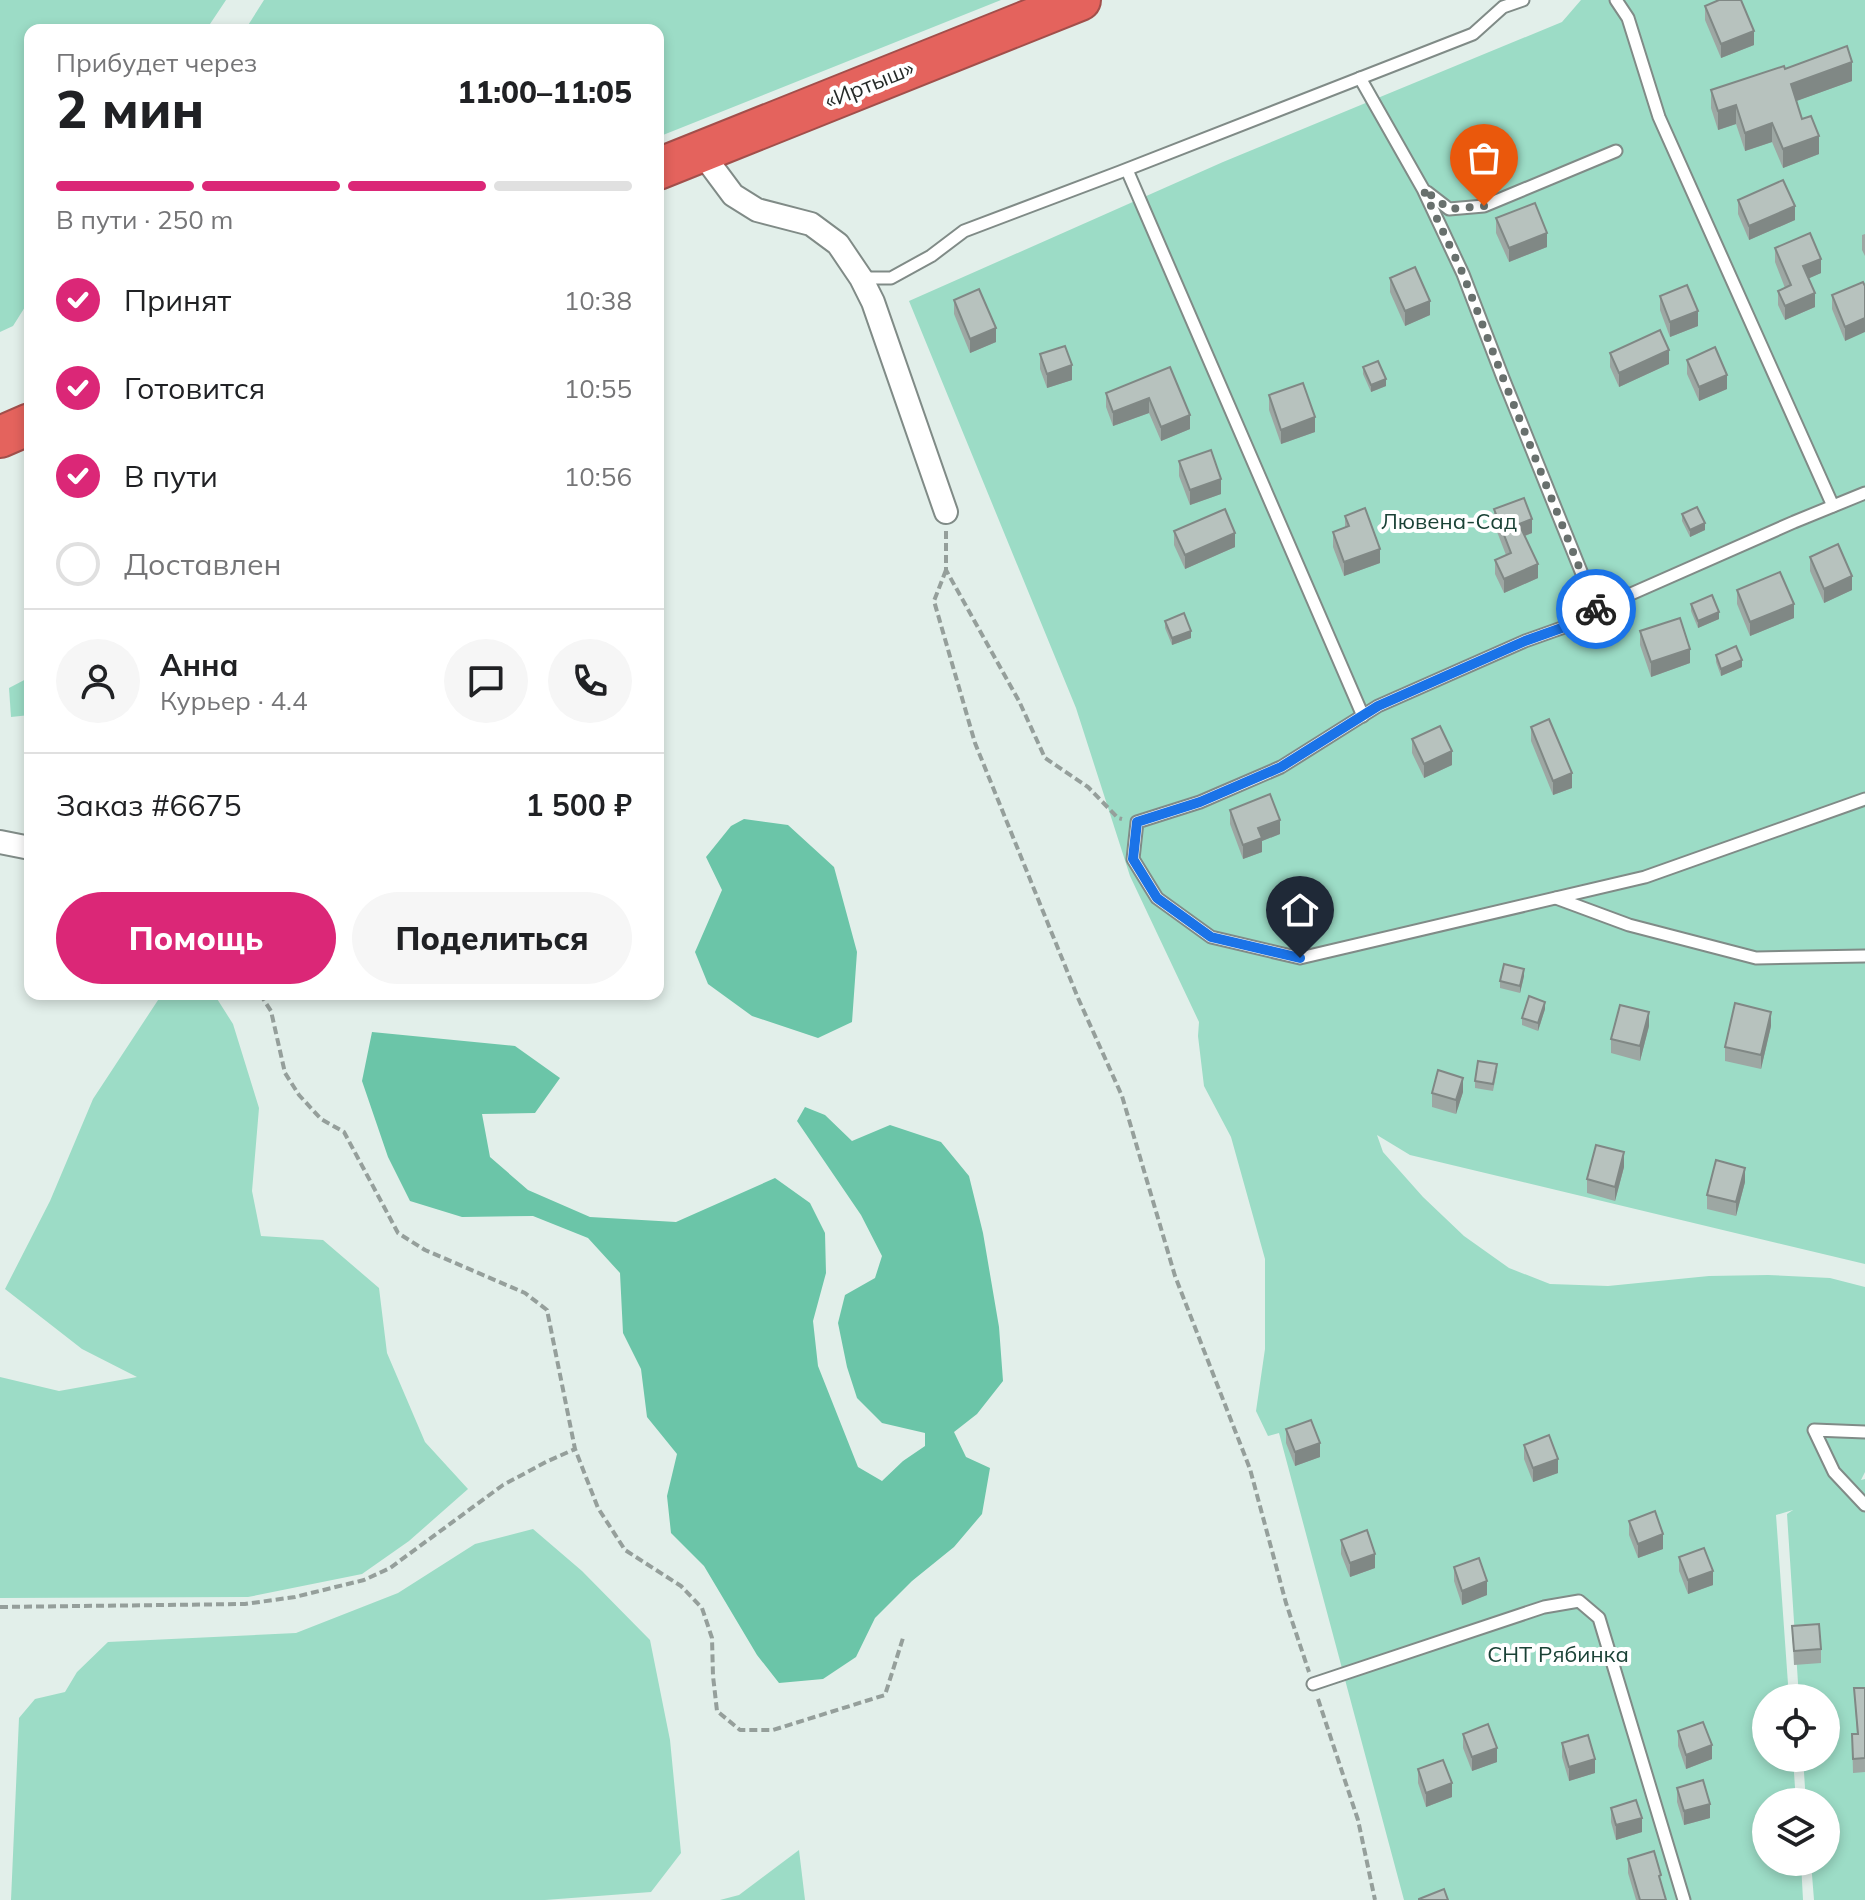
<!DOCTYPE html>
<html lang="ru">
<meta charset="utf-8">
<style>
:root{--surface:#fff;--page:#f6f6f6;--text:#202124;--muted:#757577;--line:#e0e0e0;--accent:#db2777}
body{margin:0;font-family:Mulish,sans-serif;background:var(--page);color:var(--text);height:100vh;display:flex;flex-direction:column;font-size:30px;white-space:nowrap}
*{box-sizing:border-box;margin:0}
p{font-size:26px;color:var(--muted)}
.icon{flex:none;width:44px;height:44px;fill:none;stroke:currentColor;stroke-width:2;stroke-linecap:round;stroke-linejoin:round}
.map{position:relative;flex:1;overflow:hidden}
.details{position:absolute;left:24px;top:24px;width:640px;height:976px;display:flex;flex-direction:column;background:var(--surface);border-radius:16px;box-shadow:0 4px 12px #0003}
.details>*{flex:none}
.controls{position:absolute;left:1752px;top:1684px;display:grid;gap:16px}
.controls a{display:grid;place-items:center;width:88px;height:88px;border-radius:50%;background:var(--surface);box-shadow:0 4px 12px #0003;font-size:40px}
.pin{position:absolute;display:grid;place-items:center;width:68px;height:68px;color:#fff;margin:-82px -34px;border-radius:50% 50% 50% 0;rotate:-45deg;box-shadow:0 0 8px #0007}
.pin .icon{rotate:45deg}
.courier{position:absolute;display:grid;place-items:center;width:80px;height:80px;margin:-40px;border:6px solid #1a73e8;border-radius:50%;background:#fff;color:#222;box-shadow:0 2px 10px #0007}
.headline em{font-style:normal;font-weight:800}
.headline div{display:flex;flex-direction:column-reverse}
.headline{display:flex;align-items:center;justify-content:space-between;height:136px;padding:0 32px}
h1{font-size:52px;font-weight:800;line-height:60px}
.bar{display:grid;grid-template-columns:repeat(4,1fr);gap:12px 8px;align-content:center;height:96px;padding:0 32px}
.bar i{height:10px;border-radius:6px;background:var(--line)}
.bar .selected{background:var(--accent)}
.bar p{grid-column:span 4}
.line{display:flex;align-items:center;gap:20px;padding:0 32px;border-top:2px solid var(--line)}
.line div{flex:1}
.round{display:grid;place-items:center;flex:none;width:84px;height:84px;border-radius:42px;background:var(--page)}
ol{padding:0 32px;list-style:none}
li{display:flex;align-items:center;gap:24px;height:88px}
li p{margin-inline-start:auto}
li .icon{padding:8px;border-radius:50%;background:var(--accent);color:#fff;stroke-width:4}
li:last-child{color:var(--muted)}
li i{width:44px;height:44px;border:4px solid var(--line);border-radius:50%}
.button{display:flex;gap:16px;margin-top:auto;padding:16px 32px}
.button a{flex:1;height:92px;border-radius:48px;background:var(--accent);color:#fff;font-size:32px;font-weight:800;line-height:92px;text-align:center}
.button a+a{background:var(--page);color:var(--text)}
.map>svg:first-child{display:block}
.green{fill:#9cdcc6}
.water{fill:#6bc5a8}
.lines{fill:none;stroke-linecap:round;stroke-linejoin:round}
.lane-casing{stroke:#808b87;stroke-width:15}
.street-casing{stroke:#808b87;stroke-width:26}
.highway-casing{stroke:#a24f4b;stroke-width:44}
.path{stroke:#959f9b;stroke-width:4;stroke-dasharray:8 4;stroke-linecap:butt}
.lane{stroke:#fff;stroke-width:11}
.street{stroke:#fff;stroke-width:22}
.highway{stroke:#e4635d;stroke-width:40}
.wall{fill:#9da7a3}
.shaded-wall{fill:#808885}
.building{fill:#b7c2be;stroke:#808885;stroke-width:2}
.done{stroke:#68706d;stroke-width:8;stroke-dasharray:0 14.4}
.route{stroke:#1a73e8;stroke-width:10}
.labels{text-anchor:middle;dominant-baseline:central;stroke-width:8;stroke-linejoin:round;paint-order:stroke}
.street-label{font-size:22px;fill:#262b29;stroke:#fff}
.park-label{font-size:22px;fill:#1a4236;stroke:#fff}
</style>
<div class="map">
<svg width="1865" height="1900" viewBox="0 0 1865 1900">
<rect width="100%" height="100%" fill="#e2efea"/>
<g class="green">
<path d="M0,0h226l-20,30h-176v269l-17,27 -13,6z"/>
<path d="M264,0h737l-343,137v-107h-413z"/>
<path d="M1581,0h284v1264l-455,-109 -33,-20 6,17 40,45 41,39 45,32 41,16 58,2 101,-10 59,-1 62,3 35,9v185l-4,8 4,-1v421h-51l-3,-38h15v-60h-20l-3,-44h23v-60h-27l-12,-184 6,-4 -17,5 13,183h-23v60h27l3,44h-30v60h35l2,38h-399l-125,-467 -11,3 -12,-25 9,-62v-90l-34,-122 -27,-51 -6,-50 1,-14 -69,-146 -54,-168 -167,-407 314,-139 339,-140z"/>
<path d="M30,677v38l-19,2 -2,-29z"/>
<path d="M162,994h52l19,30 26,84 -7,83 9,45 62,4 56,48 8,65 38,89 43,47 -59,52 -47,33 -114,23 -248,1v-221l59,14 78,-14 -55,-28 -77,-60 45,-88 43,-102z"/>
<path d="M533,1529l49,42 68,69 20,100 11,113 -30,39 -106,8h-534l8,-182 16,-19 30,-7 12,-20 31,-30 188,-9 102,-40 77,-49z"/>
<path d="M799,1850l6,50h-85l19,-5z"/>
</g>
<g class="water">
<path d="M744,819l44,6 46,42 23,85 -5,70 -34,16 -66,-22 -44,-32 -13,-32 27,-62 -16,-33 25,-31z"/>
<path d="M372,1032l143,14 45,32 -25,35 -53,1 8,43 38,33 62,27 86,5 99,-44 35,25 15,30 1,40 -13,48 5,45 40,101 24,14 21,-20 22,-15v-13l-43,-10 -25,-25 -10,-31 -9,-44 7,-28 30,-17 7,-22 -21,-41 -64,-94 8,-14 20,8 27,26 38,-16 51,17 28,34 14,57 16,94 4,54 -26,33 -23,18 12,25 24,11 -8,46 -28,33 -42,34 -37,37 -19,39 -33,22 -44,4 -22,-28 -53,-89 -33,-33 -4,-37 10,-42 -30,-37 -6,-48 -18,-36 -3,-60 -32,-35 -55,-22 -71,1 -52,-16 -22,-44 -26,-76z"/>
</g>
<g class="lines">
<g class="lane-casing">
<g id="lane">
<path d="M1616,0l12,18 31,99 174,389"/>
<path d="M1360,78l63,111 40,85 40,104 94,233"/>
<path d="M1127,170l236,546"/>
<path d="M1427,192l22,17 35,-3 132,-55"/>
<path d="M861,278h30l40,-22 33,-25 156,-59 353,-138 30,-27 20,-7"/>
<path d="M1865,493l-71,29 -179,79 -45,24 -45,16 -147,65 -97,61 -81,35 -63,20 -4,37 24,39 54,39 89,21 345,-81 220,-78"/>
<path d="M1556,898l73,27 127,33 109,-2"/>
<path d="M1865,1432l-51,-2 20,42 31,33"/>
<path d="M1313,1684l231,-77 35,-6 20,17 85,282"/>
</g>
</g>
<g class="street-casing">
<g id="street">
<path d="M701,152l32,43 24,15 54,14 27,20 23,34 12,24 73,210"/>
<path d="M0,842l30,6"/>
</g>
</g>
<g class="highway-casing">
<g id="highway">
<path d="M658,169l422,-169"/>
<path d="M0,437l30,-13"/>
</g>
</g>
<g class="path">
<path d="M946,531v39l73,131 26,57 43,29 30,31 4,1"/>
<path d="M946,570l-12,31 41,142 103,255 44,98 53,180 75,193 36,134 23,69"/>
<path d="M260,994l11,17 14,62 14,22 22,24 23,13 54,101 27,17 100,43 22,17 28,139 23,59 27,42 56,36 21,22 10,30 1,38 4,35 23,19h33l112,-35 18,-57"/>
<path d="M0,1607l245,-3 50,-7 69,-17 26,-12 113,-83 43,-23 29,-13"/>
<path d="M1318,1699l40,121 17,80"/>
</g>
<use href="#lane" class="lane"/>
<use href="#street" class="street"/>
<use href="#highway" class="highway"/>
</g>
<g class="wall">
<path d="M1705,6l49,39 -33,13 -16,-38z"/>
<path d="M1785,69l67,12 -56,20 6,18 17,35 -36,14 -11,-26 -27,9 -9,-27 -18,6 -7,-22v-18z"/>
<path d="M1738,200l57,20 -46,20 -11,-26z"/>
<path d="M1496,218l51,29 -38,15 -13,-29z"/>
<path d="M1865,234v22l-3,-6v-15z"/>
<path d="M1775,248l46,25 -12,5 6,29 -30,13 -7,-15v-14l7,-3 -10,-26z"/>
<path d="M1390,278l40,37 -25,11 -15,-34z"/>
<path d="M1863,282l-18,59 -13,-32v-14z"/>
<path d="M1660,296l38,30 -28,11 -10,-27z"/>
<path d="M954,300l42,42 -26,11 -16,-39z"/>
<path d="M1610,353l59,11 -50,23 -9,-20z"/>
<path d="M1040,354l32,26 -25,8 -7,-19z"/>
<path d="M1687,360l40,29 -28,12 -12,-27z"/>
<path d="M1170,367l20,62 -29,12 -12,-28 -36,13 -7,-19v-14z"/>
<path d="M1363,367l23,19 -15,6 -8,-18z"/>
<path d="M1269,395l46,37 -34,12 -12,-34z"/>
<path d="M1179,461l42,33 -31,11 -11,-29z"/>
<path d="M1494,509l38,24 -7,3 13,42 -34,15 -9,-19v-14l11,-5 -12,-31z"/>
<path d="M1682,514l23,16 -15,7 -8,-16z"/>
<path d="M1345,516l35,47 -36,13 -11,-29v-15l12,-4z"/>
<path d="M1174,531l61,16 -50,22 -11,-24z"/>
<path d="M1810,557l42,33 -28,13 -14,-32z"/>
<path d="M1737,590l57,28 -44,18 -13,-32z"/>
<path d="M1691,604l28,15 -21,9 -7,-17z"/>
<path d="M1165,621l26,17 -19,7 -7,-17z"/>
<path d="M1640,631l50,32 -39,14 -11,-32z"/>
<path d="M1716,655l26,12 -21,9 -5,-14z"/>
<path d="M1531,727l41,61 -19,7 -22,-54z"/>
<path d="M1412,739l40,26 -28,13 -12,-25z"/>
<path d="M1230,810l50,24 -18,7v11l-19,7 -13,-35z"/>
<path d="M1524,976l-4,17 -20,-5v-7z"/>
<path d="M1545,1009l-7,22 -16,-6v-7z"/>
<path d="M1649,1026l-9,35 -29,-8v-14z"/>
<path d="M1771,1026l-10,43 -36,-8v-14z"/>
<path d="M1497,1071l-4,20 -18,-3v-7z"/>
<path d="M1463,1092l-7,22 -24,-7v-14z"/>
<path d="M1624,1167l-9,34 -28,-8v-14z"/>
<path d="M1745,1182l-9,34 -29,-7v-14z"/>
<path d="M1286,1429l34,28 -25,9 -9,-23z"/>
<path d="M1524,1445l34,28 -25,9 -9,-23z"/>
<path d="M1629,1521l34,28 -25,9 -9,-23z"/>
<path d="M1341,1540l34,28 -25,9 -9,-23z"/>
<path d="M1679,1557l34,28 -25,9 -9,-23z"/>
<path d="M1454,1567l33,28 -25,10 -8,-24z"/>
<path d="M1792,1626l29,23v14l-27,2z"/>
<path d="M1854,1688h11v84l-12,1 -1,-39h5z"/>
<path d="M1678,1731l34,28 -26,10 -8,-23z"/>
<path d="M1463,1734l34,28 -25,9 -9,-23z"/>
<path d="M1562,1743l33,30 -26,8 -7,-24z"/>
<path d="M1418,1769l34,28 -26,10 -8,-24z"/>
<path d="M1677,1788l33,30 -26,7 -7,-23z"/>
<path d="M1611,1808l31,24 -26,8 -5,-18z"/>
<path d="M1628,1859l33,25 5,16h-30l-8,-27z"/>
</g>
<g class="shaded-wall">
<path d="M1754,31v14l-33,13v-14z"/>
<path d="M1852,62v19l-61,22v-19z"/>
<path d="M1736,105v19l-18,6v-19z"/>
<path d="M1772,123v19l-27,9v-18z"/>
<path d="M1819,136v18l-36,14v-19z"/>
<path d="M1795,206v14l-46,20v-14z"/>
<path d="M1547,233v14l-38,15v-14z"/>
<path d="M1821,259v14l-18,8v-15z"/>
<path d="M1815,293v14l-30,13v-14z"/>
<path d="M1430,301v14l-25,11v-15z"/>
<path d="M1698,311v15l-28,11v-15z"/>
<path d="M1865,318v14l-20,9v-14z"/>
<path d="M996,328v14l-26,11v-14z"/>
<path d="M1669,350v14l-50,23v-14z"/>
<path d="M1072,365v15l-25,8v-14z"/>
<path d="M1727,375v14l-28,12v-14z"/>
<path d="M1386,379v7l-15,6v-7z"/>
<path d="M1149,398v15l-36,13v-14z"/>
<path d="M1190,415v14l-29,12v-14z"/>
<path d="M1315,417v15l-34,12v-14z"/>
<path d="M1221,479v15l-31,11v-15z"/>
<path d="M1532,519v14l-13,5v-14z"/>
<path d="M1705,523v7l-15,7v-7z"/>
<path d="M1235,533v14l-50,22v-14z"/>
<path d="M1380,549v14l-36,13v-14z"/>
<path d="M1538,564v14l-34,15v-14z"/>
<path d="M1852,576v14l-28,13v-14z"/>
<path d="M1794,604v14l-44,18v-14z"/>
<path d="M1719,612v7l-21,9v-7z"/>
<path d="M1191,631v7l-19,7v-7z"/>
<path d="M1690,649v14l-39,14v-15z"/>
<path d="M1742,660v7l-21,9v-7z"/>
<path d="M1452,751v14l-28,13v-14z"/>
<path d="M1572,773v15l-19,7v-14z"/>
<path d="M1280,820v14l-18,7v11l-19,7v-14l15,-17z"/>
<path d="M1524,969v7l-4,17v-7z"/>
<path d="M1545,1002v7l-7,22v-8z"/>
<path d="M1649,1012v14l-9,35v-15z"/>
<path d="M1771,1012v14l-10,43v-14z"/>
<path d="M1463,1078v14l-7,22v-14z"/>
<path d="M1624,1152v15l-9,34v-14z"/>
<path d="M1745,1168v14l-9,34v-14z"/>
<path d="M1320,1443v14l-25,9v-14z"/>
<path d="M1558,1459v14l-25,9v-14z"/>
<path d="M1663,1534v15l-25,9v-14z"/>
<path d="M1375,1554v14l-25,9v-14z"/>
<path d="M1713,1571v14l-25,9v-14z"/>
<path d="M1487,1581v14l-25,10v-14z"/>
<path d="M1712,1745v14l-26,10v-14z"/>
<path d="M1497,1748v14l-25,9v-14z"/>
<path d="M1595,1759v14l-26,8v-14z"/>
<path d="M1452,1783v14l-26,10v-14z"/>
<path d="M1710,1804v14l-26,7v-14z"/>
<path d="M1642,1818v14l-26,8v-15z"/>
</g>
<g class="building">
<path d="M1719,0h22l13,31 -33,13 -16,-38z"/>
<path d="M1847,46l5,16 -61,22 11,35 9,-3 8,20 -36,13 -11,-26 -27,10 -9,-28 -18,6 -7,-21 73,-24 1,3z"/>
<path d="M1783,180l12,26 -46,20 -11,-26z"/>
<path d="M1535,203l12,30 -38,15 -13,-30z"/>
<path d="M1810,233l11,26 -18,7 12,27 -30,13 -7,-15 13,-6 -16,-37z"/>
<path d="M1415,267l15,34 -25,10 -15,-33z"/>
<path d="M1863,282l2,4v32l-20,9 -13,-32z"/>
<path d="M1687,285l11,26 -28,11 -10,-26z"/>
<path d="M979,289l17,39 -26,11 -16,-39z"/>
<path d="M1660,330l9,20 -50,23 -9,-20z"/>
<path d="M1065,346l7,19 -25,9 -7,-20z"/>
<path d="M1715,347l12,28 -28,12 -12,-27z"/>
<path d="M1378,361l8,18 -15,6 -8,-18z"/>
<path d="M1170,367l20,48 -29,12 -12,-29 -36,14 -7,-19z"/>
<path d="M1303,383l12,34 -34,13 -12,-35z"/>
<path d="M1211,450l10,29 -31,11 -11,-29z"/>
<path d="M1524,498l8,21 -13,5 19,40 -34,15 -9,-19 16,-7 -17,-44z"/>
<path d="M1697,507l8,16 -15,7 -8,-16z"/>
<path d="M1365,508l15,41 -36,13 -11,-30 16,-6 -4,-10z"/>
<path d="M1225,509l10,24 -50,22 -11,-24z"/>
<path d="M1838,544l14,32 -28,13 -14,-32z"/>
<path d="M1780,572l14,32 -44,18 -13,-32z"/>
<path d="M1712,595l7,17 -21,9 -7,-17z"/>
<path d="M1184,613l7,18 -19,7 -7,-17z"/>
<path d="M1680,618l10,31 -39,13 -11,-31z"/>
<path d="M1736,646l6,14 -21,9 -5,-14z"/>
<path d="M1549,719l23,54 -19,8 -22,-54z"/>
<path d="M1440,726l12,25 -28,13 -12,-25z"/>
<path d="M1270,794l10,26 -22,8 4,10 -19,7 -13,-35z"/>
<path d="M1504,964l20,5 -4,17 -20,-5z"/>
<path d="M1529,996l16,6 -7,21 -16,-5z"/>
<path d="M1735,1003l36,9 -10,43 -36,-8z"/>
<path d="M1620,1005l29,7 -9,34 -29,-7z"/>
<path d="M1478,1061l19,3 -4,20 -18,-3z"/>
<path d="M1438,1070l25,8 -7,22 -24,-7z"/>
<path d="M1596,1145l28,7 -9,35 -28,-8z"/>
<path d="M1716,1160l29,8 -9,34 -29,-7z"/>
<path d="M1311,1420l9,23 -25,9 -9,-23z"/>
<path d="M1549,1435l9,24 -25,9 -9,-23z"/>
<path d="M1655,1511l8,23 -25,10 -9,-23z"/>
<path d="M1367,1530l8,24 -25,9 -9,-23z"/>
<path d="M1704,1548l9,23 -25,9 -9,-23z"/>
<path d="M1479,1558l8,23 -25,10 -8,-24z"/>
<path d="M1819,1624l2,25 -27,2 -2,-25z"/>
<path d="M1854,1688h11v70l-12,1 -1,-25h6z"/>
<path d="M1703,1722l9,23 -26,10 -8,-24z"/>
<path d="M1488,1724l9,24 -25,9 -9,-23z"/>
<path d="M1588,1735l7,24 -26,8 -7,-24z"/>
<path d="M1443,1760l9,23 -26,10 -8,-24z"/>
<path d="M1703,1780l7,24 -26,7 -7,-23z"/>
<path d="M1636,1800l6,18 -26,7 -5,-17z"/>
<path d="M1654,1851l7,24 -2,1 7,24h-26l-12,-41z"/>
<path d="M1444,1889l4,11h-29v-1z"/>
</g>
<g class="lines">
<path class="done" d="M1484,206l-35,3 -26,-20 40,85 40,104 93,231"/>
<path class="route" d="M1300,958l-89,-21 -54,-39 -24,-39 4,-37 63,-20 81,-35 97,-61 147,-65 45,-16 27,-14 -1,-2"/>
</g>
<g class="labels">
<g class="street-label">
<text transform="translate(869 84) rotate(-22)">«Иртыш»</text>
</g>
<g class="park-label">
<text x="1449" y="521">Лювена-Сад</text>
<text x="1558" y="1654">СНТ Рябинка</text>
</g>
</g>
</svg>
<div class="controls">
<a><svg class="icon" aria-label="locate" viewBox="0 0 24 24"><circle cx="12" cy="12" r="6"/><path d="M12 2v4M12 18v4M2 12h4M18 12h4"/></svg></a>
<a><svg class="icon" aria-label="layers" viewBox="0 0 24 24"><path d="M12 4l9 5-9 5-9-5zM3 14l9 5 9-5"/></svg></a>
</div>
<div class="pin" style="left:1484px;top:206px;background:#ea580c"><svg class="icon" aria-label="bag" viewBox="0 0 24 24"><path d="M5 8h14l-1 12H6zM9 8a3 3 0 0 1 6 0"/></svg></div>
<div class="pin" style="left:1300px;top:958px;background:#1f2937"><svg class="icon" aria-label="home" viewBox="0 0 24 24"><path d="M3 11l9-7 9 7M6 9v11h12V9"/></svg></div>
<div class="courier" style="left:1596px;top:609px"><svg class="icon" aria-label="bike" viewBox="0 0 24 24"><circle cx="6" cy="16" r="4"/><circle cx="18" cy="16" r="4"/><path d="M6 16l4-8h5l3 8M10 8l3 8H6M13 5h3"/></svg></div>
<section class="details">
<div class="headline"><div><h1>2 мин</h1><p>Прибудет через</p></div><em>11:00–11:05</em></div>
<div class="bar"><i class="selected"></i><i class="selected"></i><i class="selected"></i><i></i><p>В пути · 250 m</p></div>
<ol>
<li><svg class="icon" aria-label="check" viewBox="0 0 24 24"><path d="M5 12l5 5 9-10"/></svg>Принят<p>10:38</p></li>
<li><svg class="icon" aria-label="check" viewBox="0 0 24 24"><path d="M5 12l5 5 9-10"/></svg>Готовится<p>10:55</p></li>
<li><svg class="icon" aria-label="check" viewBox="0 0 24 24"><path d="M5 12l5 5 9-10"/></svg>В пути<p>10:56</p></li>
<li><i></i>Доставлен</li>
</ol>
<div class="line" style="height:144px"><a class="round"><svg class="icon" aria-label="person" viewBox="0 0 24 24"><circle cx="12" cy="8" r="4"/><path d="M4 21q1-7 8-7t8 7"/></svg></a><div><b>Анна</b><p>Курьер · 4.4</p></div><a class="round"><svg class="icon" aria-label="chat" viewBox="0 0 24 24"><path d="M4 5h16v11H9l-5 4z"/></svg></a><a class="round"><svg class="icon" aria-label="phone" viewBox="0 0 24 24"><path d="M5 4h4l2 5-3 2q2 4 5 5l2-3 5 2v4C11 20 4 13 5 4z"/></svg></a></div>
<div class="line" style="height:104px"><div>Заказ #6675</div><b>1 500 ₽</b></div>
<div class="button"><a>Помощь</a><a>Поделиться</a></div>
</section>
</div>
